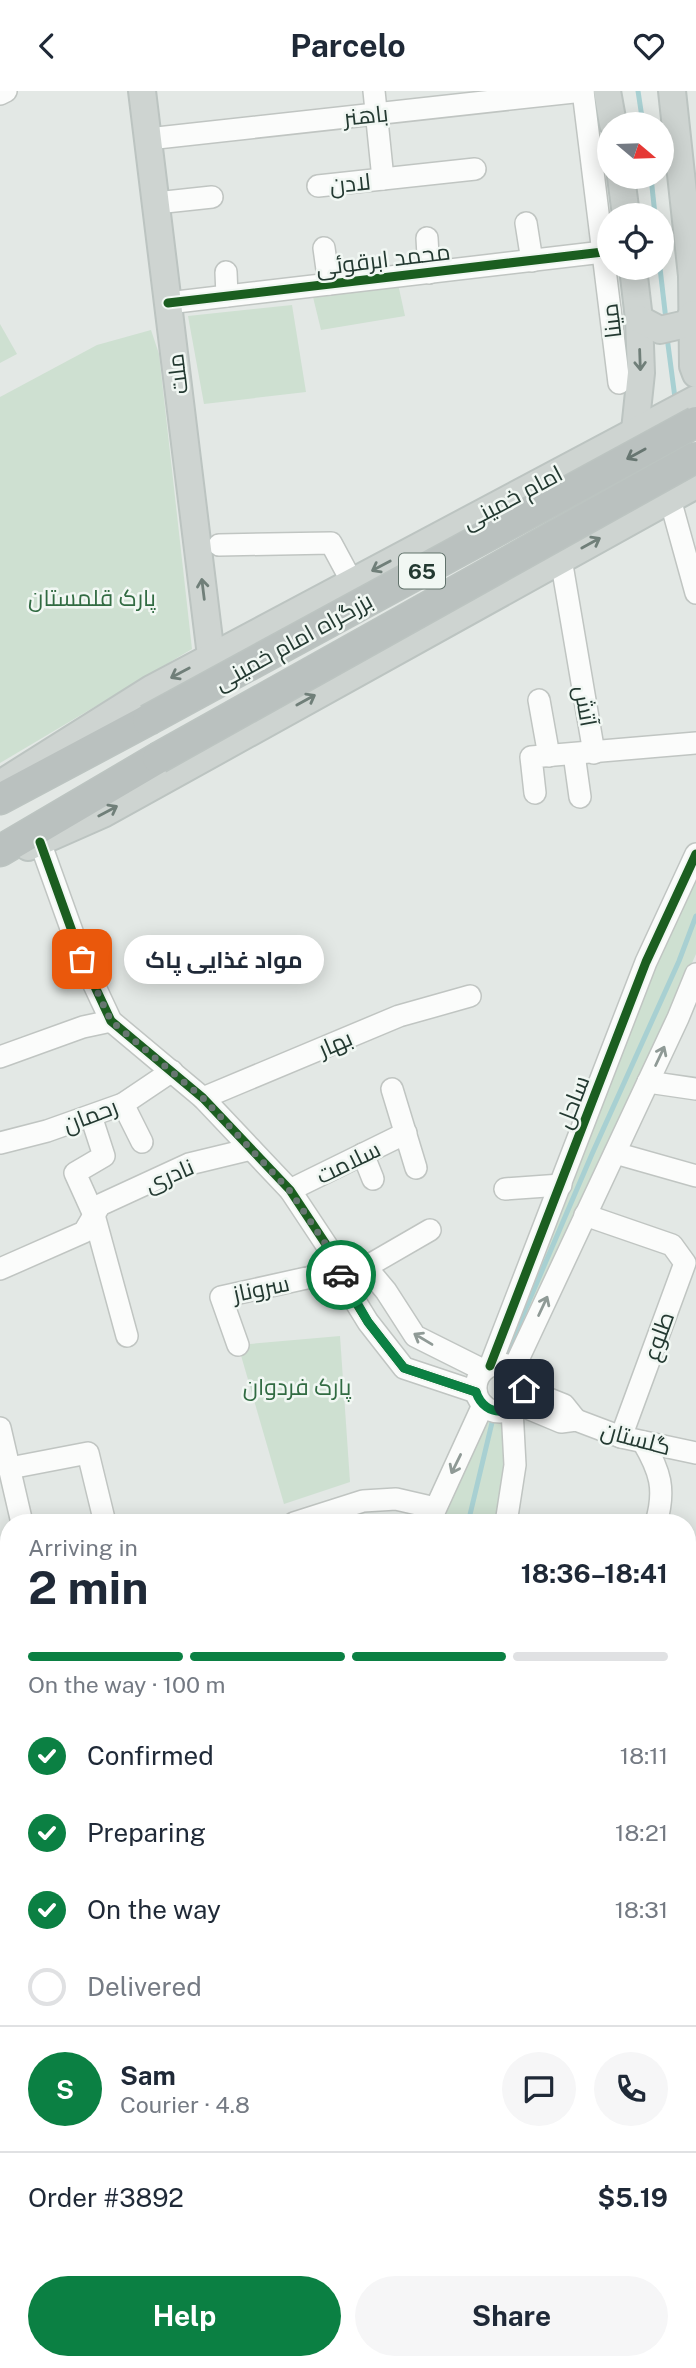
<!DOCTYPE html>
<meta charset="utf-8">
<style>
:root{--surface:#fff;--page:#f6f6f7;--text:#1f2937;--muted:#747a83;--line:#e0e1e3;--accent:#0b8043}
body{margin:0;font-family:"Public Sans",Cairo,sans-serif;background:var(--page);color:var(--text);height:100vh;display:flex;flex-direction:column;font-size:26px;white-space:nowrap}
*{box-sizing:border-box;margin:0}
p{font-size:23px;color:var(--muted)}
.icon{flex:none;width:38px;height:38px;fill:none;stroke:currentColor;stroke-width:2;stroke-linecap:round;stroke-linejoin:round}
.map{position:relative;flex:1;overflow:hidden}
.sheet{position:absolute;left:0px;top:1423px;width:696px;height:856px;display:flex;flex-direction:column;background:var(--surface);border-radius:28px 28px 0 0;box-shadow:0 4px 18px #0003}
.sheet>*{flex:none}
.needle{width:46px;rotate:109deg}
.fabs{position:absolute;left:597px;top:21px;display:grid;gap:14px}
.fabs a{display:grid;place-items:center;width:77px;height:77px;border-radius:50%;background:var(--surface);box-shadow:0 4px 18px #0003;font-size:35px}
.pin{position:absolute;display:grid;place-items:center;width:60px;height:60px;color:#fff;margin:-30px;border-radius:14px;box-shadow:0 4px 10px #0006}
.courier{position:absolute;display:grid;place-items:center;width:70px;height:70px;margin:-35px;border:5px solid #0b8043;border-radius:50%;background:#fff;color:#222;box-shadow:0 2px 9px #0007}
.bubble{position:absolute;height:49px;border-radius:24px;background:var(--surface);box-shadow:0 4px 18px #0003;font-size:23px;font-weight:700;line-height:49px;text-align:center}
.head em{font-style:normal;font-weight:700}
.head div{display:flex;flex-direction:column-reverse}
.head{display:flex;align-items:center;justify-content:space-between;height:119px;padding:0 28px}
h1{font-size:46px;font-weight:700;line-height:52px}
.bar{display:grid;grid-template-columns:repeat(4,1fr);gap:10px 7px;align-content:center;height:84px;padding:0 28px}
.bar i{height:9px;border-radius:5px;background:var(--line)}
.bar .current{background:var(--accent)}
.bar p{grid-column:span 4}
.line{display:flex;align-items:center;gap:18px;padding:0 28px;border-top:2px solid var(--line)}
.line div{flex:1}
.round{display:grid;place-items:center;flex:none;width:74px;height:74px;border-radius:37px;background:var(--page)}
ol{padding:0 28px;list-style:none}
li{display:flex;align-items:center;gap:21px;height:77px}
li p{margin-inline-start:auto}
li .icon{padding:7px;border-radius:50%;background:var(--accent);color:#fff;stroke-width:4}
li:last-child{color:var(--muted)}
li i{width:38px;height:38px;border:4px solid var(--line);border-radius:50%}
.button{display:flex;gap:14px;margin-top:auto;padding:14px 28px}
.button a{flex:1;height:80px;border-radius:42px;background:var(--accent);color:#fff;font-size:28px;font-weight:700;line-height:80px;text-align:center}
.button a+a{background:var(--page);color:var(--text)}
header{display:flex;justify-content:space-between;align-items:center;height:91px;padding:0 28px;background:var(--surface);font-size:32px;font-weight:700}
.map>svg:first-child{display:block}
.green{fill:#cee0d1}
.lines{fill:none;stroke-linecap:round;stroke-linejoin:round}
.stream{stroke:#a8d0d2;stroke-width:5}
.minor-casing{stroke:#c0c5c2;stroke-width:24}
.major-casing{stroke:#bcc4c1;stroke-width:30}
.highway-casing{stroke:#bcc4c1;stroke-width:33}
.minor{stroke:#fbfcfb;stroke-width:21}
.major{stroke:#ced4d1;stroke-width:26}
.highway{stroke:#bac1bf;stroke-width:30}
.highway-bridge-casing{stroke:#bcc4c1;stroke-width:33;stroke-linecap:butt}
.highway-bridge{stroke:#bac1bf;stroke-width:30}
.cycleway-casing{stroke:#f1f7f3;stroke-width:13}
.cycleway{stroke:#1b5e20;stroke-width:9}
.oneway{stroke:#707f79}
.oneway2{stroke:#677671}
.oneway3{stroke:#8f9a96}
.done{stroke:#667670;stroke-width:7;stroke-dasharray:0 12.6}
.route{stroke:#0b8043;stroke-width:9}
.labels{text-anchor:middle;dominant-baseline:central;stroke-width:5;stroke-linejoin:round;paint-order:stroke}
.shield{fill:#f1f7f3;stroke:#61726b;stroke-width:2}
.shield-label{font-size:21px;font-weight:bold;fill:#233931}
.street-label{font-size:23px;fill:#233931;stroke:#f1f7f3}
.park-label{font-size:23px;fill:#316b42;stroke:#f1f7f3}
</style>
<header><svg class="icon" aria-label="back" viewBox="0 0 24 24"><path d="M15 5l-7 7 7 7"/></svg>Parcelo<svg class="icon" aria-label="heart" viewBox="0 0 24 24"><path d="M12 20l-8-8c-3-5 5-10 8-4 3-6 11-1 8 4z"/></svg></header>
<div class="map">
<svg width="696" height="2277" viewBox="0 0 696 2277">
<rect width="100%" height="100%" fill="#e3e8e5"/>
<g class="green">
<path d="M398,193l7,32 -84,14 -8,-33z"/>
<path d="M292,214l14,87 -102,12 -16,-88z"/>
<path d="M0,233l17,30 -17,9z"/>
<path d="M151,239l8,24 33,295 -192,114v-366l97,-52z"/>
<path d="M696,785v78l-50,112 -135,287 -10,2 140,-358z"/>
<path d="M340,1245l10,146 -66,22 -46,-159z"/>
<path d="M485,1324l16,8 5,47 -11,52 -55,1z"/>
<path d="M688,1697l8,2v45l-8,-2z"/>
</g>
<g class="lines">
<g class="stream">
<path d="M638,0l5,33"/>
<path d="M651,86l4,38"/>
<path d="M660,177l6,52"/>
<path d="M667,246l8,61"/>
<path d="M468,1432l43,-180 81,-189 87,-193 17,-45"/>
<path d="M218,2277l4,-7"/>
</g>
<g class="minor-casing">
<g id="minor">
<path d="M374,0l9,88"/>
<path d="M583,0l36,292"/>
<path d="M0,3l6,-3"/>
<path d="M148,48l435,-48"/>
<path d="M318,95l157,-17"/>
<path d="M156,112l56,-6"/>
<path d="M526,132l6,38"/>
<path d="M427,147l2,35"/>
<path d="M324,157l5,36"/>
<path d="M226,181l1,24"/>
<path d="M168,212l435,-51"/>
<path d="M670,408l26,94"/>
<path d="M219,454l112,-2 21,39"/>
<path d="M561,468l33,194"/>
<path d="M539,609l10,56"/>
<path d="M574,663l6,43"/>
<path d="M535,702l-4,-36 165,-14"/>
<path d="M40,751l42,117 29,62 92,77 87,92 47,71 5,19 26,42 36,46 72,24"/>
<path d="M0,966l83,-30 28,-6"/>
<path d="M648,991l48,7"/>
<path d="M392,998l24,79"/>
<path d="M203,1007l196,-82 71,-20"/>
<path d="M123,1013l19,38"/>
<path d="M91,1025l13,40 -29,17 19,42 33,121"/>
<path d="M0,1052l47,-12 76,-27 49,-33"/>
<path d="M615,1062l81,23"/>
<path d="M363,1063l10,25"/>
<path d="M505,1098l56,-4"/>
<path d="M290,1099l116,-57"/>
<path d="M585,1124l87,30 13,18 -64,174"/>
<path d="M366,1176l64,-37"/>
<path d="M0,1178l84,-37 16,-27 89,-41 62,-15"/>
<path d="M238,1254l-17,-48 90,-20 26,-16 13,-1 16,7 20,24 29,45 68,34"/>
<circle cx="500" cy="1297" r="24"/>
<path d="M490,1275l156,-404 50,-108"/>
<path d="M514,1277l164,-350 18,-44"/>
<path d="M524,1298l40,16 12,15"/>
<path d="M518,1313l43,18 15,-2 45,17 75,16"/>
<path d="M0,1337l22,95"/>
<path d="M643,1351c17,29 23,47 13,81"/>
<path d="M10,1377l78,-15 17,70"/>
<path d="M294,1432l69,-22 33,-2 39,9"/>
<path d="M429,1432l54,-118"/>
<path d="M506,1432l9,-58 -3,-56"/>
<path d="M688,1460l8,3"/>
<path d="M0,1508l9,-2"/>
<path d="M688,1595l8,-23"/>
<path d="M0,1644l9,-14"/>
<path d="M0,1707l9,33"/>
<path d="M688,1748l8,2"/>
<path d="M688,1845l8,-35"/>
<path d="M688,1935h8"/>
<path d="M0,1952l9,-2"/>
<path d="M688,2051l8,-1"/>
<path d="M507,2270l2,7"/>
<path d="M631,2270v7"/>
<path d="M196,2277l5,-7"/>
<path d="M254,2277l4,-7"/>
<path d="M380,2277l1,-7"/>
</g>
</g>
<g class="major-casing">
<g id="major">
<path d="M142,0l69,565"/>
<path d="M607,0l6,33"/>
<path d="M672,0l20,185 1,90 3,8"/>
<path d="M621,86l5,38"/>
<path d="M633,177l6,51 2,54 -6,57"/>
<path d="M639,228l21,11 26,-6 7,-10"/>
<path d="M0,693l151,-95 545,-290"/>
<path d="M28,756l77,-34 591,-328"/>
</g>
</g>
<g class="highway-casing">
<g id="highway">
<path d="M0,708l148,-79"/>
<path d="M0,760l158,-93"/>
</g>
</g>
<use href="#minor" class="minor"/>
<use href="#major" class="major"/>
<use href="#highway" class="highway"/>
<g class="highway-bridge-casing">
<g id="highway-bridge">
<path d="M148,629l548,-298"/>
<path d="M158,667l538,-301"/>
</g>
</g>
<use href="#highway-bridge" class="highway-bridge"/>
<g class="cycleway-casing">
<g id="cycleway">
<path d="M168,212l435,-51"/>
<path d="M40,751l42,117 29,62 92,77 87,92 47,71 5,19 26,42 36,46 72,24"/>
<path d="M490,1275l156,-404 50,-108"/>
</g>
</g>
<use href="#cycleway" class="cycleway"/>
</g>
<defs><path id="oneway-shaft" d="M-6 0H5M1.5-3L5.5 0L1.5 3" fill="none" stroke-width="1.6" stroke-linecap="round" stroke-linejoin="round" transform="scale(1.75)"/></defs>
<g class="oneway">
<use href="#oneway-shaft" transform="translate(640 269) rotate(88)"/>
<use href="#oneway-shaft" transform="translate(591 452) rotate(-29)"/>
<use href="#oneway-shaft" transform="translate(381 475) rotate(152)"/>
<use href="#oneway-shaft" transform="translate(203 498) rotate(-97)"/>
<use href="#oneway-shaft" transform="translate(180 582) rotate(152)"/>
<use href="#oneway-shaft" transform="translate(306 609) rotate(-29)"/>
<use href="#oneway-shaft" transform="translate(108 720) rotate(-28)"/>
</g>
<use class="oneway2" href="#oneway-shaft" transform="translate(636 363) rotate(151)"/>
<g class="oneway3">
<use href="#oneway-shaft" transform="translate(660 965) rotate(-65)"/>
<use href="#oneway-shaft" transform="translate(543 1215) rotate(-65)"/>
<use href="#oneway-shaft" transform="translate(423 1248) rotate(-149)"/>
<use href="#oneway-shaft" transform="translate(456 1373) rotate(116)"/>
</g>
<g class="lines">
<path class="done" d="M82,868l29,62 92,77 87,93 47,70 4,14"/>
<path class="route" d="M341,1184l27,47 36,46 72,24c9,27 42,25 48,-3"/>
</g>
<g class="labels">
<rect class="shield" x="399" y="462.5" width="46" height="35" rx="5"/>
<g class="shield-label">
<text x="422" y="480">65</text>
</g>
<g class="street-label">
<text transform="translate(366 24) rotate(-6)">باهنر</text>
<text transform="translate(350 92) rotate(-6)">لادن</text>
<text transform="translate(383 168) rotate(-7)">محمد ابرقوئی</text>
<text transform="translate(611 230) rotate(-97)">مینا</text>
<text transform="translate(177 283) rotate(-97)">ملت</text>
<text transform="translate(512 406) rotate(-28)">امام خمینی</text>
<text transform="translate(293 550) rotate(-29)">بزرگراه امام خمینی</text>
<text transform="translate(586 615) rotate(80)">آتش</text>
<text transform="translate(335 952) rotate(-23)">بهار</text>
<text transform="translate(572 1011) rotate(-69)">ساحل</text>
<text transform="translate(90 1024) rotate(-21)">رحمان</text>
<text transform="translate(348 1071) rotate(-26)">سلامت</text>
<text transform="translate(169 1084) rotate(-23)">نادری</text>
<text transform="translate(261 1197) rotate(-12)">سروناز</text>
<text transform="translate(658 1245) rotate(-70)">طلوع</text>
<text transform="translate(636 1347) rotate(15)">گلستان</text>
</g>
<g class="park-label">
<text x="92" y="506">پارک قلمستان</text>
<text x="297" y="1295">پارک فردوان</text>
</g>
</g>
</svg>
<div class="fabs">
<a><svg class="needle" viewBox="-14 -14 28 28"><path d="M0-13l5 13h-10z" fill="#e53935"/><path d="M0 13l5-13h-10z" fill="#747a83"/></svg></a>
<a><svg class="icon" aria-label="locate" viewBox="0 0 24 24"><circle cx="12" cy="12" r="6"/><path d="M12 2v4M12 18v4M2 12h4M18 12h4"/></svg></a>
</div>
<div class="pin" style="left:82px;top:868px;background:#ea580c"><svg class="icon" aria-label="bag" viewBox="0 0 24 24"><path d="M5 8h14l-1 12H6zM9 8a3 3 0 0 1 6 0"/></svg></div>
<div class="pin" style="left:524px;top:1298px;background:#1f2937"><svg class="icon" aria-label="home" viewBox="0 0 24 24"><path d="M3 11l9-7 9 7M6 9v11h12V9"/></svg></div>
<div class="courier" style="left:341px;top:1184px"><svg class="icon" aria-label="car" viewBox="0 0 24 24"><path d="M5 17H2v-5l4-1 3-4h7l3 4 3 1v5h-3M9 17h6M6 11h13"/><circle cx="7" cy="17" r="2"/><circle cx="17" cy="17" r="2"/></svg></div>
<div class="bubble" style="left:124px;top:844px;width:200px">مواد غذایی پاک</div>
<section class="sheet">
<div class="head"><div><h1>2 min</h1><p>Arriving in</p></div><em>18:36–18:41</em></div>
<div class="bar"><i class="current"></i><i class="current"></i><i class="current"></i><i></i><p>On the way · 100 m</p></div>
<ol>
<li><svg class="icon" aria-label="check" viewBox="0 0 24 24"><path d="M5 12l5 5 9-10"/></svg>Confirmed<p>18:11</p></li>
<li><svg class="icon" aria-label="check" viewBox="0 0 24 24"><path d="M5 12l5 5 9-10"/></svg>Preparing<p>18:21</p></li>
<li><svg class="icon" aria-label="check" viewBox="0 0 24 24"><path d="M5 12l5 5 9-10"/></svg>On the way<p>18:31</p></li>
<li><i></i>Delivered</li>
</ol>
<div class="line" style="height:126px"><b class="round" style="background:var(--accent);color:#fff">S</b><div><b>Sam</b><p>Courier · 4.8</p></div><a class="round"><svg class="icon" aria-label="chat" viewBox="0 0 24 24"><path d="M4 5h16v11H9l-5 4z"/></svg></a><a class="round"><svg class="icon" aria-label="phone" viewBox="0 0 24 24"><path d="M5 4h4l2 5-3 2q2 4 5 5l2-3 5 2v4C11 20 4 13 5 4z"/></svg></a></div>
<div class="line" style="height:91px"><div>Order #3892</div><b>$5.19</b></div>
<div class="button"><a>Help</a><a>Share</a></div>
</section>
</div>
